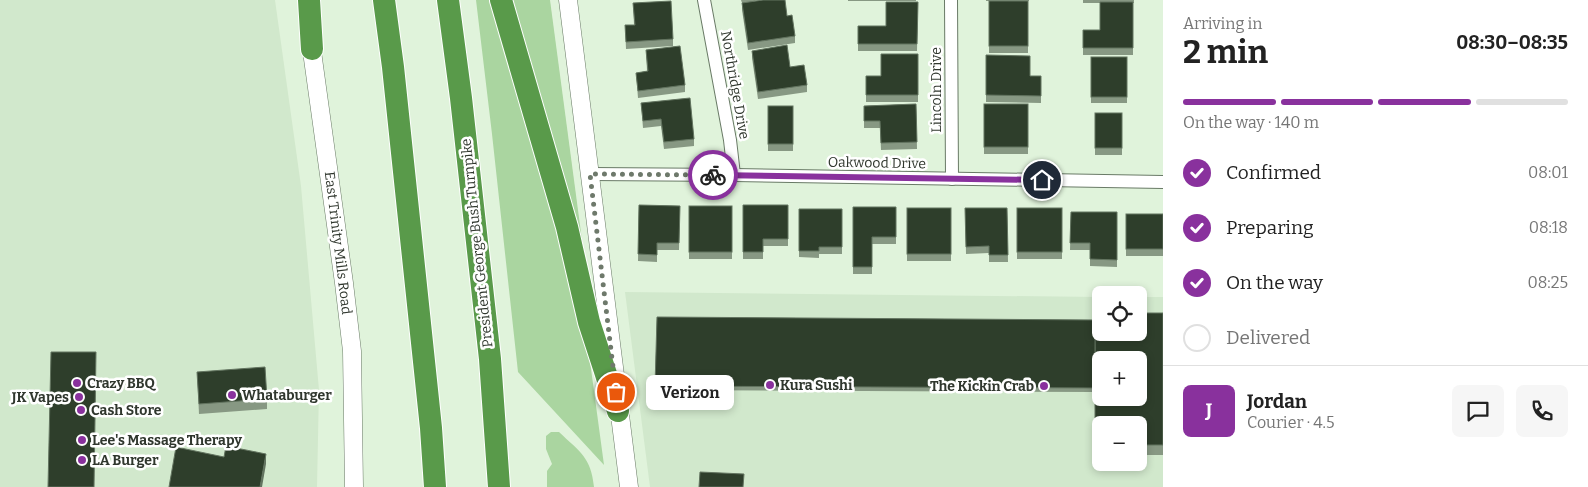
<!DOCTYPE html>
<meta charset="utf-8">
<style>
:root{--surface:#fff;--page:#f6f6f6;--text:#222;--muted:#767676;--line:#e0e0e0;--accent:#89319d}
body{margin:0;font-family:Bitter,serif;background:var(--page);color:var(--text);height:100vh;display:flex;flex-direction:column;font-size:19px;white-space:nowrap}
*{box-sizing:border-box;margin:0}
p{font-size:16px;color:var(--muted)}
.icon{flex:none;width:28px;height:28px;fill:none;stroke:currentColor;stroke-width:2;stroke-linecap:round;stroke-linejoin:round}
.map{position:relative;flex:1;overflow:hidden}
.side{display:flex;flex-direction:column;background:var(--surface);width:425px}
.side>*{flex:none}
.controls{position:absolute;left:1092px;top:286px;display:grid;gap:10px}
.controls a{display:grid;place-items:center;width:55px;height:55px;border-radius:8px;background:var(--surface);box-shadow:0 2px 8px #0003;font-size:25px}
.pin{position:absolute;display:grid;place-items:center;width:42px;height:42px;color:#fff;margin:-21px;border:2px solid #fff;border-radius:50%;box-shadow:0 1px 5px #0007}
.courier{position:absolute;display:grid;place-items:center;width:50px;height:50px;margin:-25px;border:4px solid #89319d;border-radius:50%;background:#fff;color:#222;box-shadow:0 1px 6px #0007}
.bubble{position:absolute;height:35px;border-radius:8px;background:var(--surface);box-shadow:0 2px 8px #0003;font-size:16px;font-weight:700;line-height:35px;text-align:center}
.headline em{font-style:normal;font-weight:700}
.headline div{display:flex;flex-direction:column-reverse}
.headline{display:flex;align-items:center;justify-content:space-between;height:85px;padding:0 20px}
h1{font-size:32px;font-weight:700;line-height:38px}
.bar{display:grid;grid-template-columns:repeat(4,1fr);gap:8px 5px;align-content:center;height:60px;padding:0 20px}
.bar i{height:6px;border-radius:4px;background:var(--line)}
.bar .selected{background:var(--accent)}
.bar p{grid-column:span 4}
.line{display:flex;align-items:center;gap:12px;padding:0 20px;border-top:1px solid var(--line)}
.line div{flex:1}
.round{display:grid;place-items:center;flex:none;width:52px;height:52px;border-radius:8px;background:var(--page)}
ol{padding:0 20px;list-style:none}
li{display:flex;align-items:center;gap:15px;height:55px}
li p{margin-inline-start:auto}
li .icon{padding:5px;border-radius:50%;background:var(--accent);color:#fff;stroke-width:4}
li:last-child{color:var(--muted)}
li i{width:28px;height:28px;border:2px solid var(--line);border-radius:50%}
main{display:flex;flex:1;min-height:0}
.map>svg:first-child{display:block}
.built{fill:#d1e8cc;fill-rule:evenodd}
.green{fill:#aad5a0}
.lines{fill:none;stroke-linecap:round;stroke-linejoin:round}
.minor-casing{stroke:#697a66;stroke-width:14}
.secondary-casing{stroke:#697a66;stroke-width:19}
.motorway-casing{stroke:#fff;stroke-width:24}
.minor{stroke:#fff;stroke-width:12}
.secondary{stroke:#fff;stroke-width:18}
.motorway{stroke:#599a4a;stroke-width:22}
.wall{fill:#879883}
.shaded-wall{fill:#637460}
.building{fill:#2e3e2b;stroke:#637460;fill-rule:evenodd}
.done{stroke:#6e796b;stroke-width:5;stroke-dasharray:0 9}
.route{stroke:#89319d;stroke-width:6}
.poi-dot{fill:#89319d;stroke:#fff;stroke-width:2}
.labels{text-anchor:middle;dominant-baseline:central;stroke-width:5;stroke-linejoin:round;paint-order:stroke}
.street-label{font-size:14px;fill:#30372e;stroke:#fff}
.poi-label{font-size:14px;font-weight:bold;fill:#30372e;stroke:#fff;text-anchor:start}
</style>
<main>
<div class="map">
<svg width="1163" height="487" viewBox="0 0 1163 487">
<rect width="100%" height="100%" fill="#e0f3db"/>
<g class="built">
<path d="M0,0h275l26,186 18,204 -2,97h-317z"/>
<path d="M625,292l476,5v35h38v-35h24v190h-513zM1101,360h38v38h-38zM1101,425h38v37h-38z"/>
</g>
<g class="green">
<path d="M476,0h17l70,238 26,116 15,111 -86,-93 -26,-238z"/>
<path d="M510,0h40l36,270z"/>
<path d="M551,432h8c21,20 32,25 35,55h-47v-16l5,-7 -6,-15v-13z"/>
</g>
<g class="lines">
<g class="minor-casing">
<g id="minor">
<path d="M704,0l26,140 4,35"/>
<path d="M951,0l1,179"/>
<path d="M590,174l144,1 429,7"/>
</g>
</g>
<g class="secondary-casing">
<g id="secondary">
<path d="M568,0l61,487"/>
<path d="M310,37l34,246 8,68 2,136"/>
</g>
</g>
<g class="motorway-casing">
<g id="motorway">
<path d="M309,0l3,49"/>
<path d="M384,0l9,67 38,361 4,59"/>
<path d="M448,0l13,98 29,261 9,128"/>
<path d="M501,0l66,227 22,95 29,89"/>
</g>
</g>
<use href="#minor" class="minor"/>
<use href="#secondary" class="secondary"/>
<use href="#motorway" class="motorway"/>
</g>
<g class="wall">
<path d="M741,0h18l-13,3 41,13 8,20v7l-47,7 -6,-40v-7z"/>
<rect x="848" y="0" width="68" height="1"/>
<rect x="986" y="0" width="43" height="1"/>
<path d="M1083,0h51v3h-1v52h-50v-25h17v-27h-17z"/>
<rect x="989" y="1" width="39" height="52"/>
<path d="M918,2l-1,49h-59v-25h28z"/>
<path d="M633,3l40,36v7l-47,3 -1,-24h9z"/>
<path d="M646,50l39,35v7l-47,6 -2,-25 11,-2z"/>
<path d="M752,51l38,16 17,18v7l-49,7 -6,-41z"/>
<path d="M918,54v48h-52v-26h15z"/>
<path d="M986,55l44,21h11v27l-55,-1z"/>
<rect x="1091" y="57" width="36" height="46"/>
<path d="M641,103l53,36v7l-30,3 -3,-23 -18,2z"/>
<path d="M916,104l1,45 -36,1 -1,-22h-16v-22z"/>
<rect x="984" y="104" width="44" height="50"/>
<rect x="768" y="106" width="25" height="45"/>
<rect x="1095" y="113" width="27" height="42"/>
<path d="M639,205l41,1 -1,44h-22v12l-19,-1z"/>
<path d="M743,205h45v41h-25v13h-20z"/>
<rect x="689" y="206" width="43" height="53"/>
<path d="M853,207h43v37h-24v30h-19z"/>
<rect x="907" y="208" width="44" height="53"/>
<path d="M965,208h42l1,54h-19v-9l-23,1z"/>
<rect x="1017" y="208" width="45" height="51"/>
<path d="M799,209h43v45h-23v4l-20,-1z"/>
<path d="M1071,212h46v55l-27,-1v-16h-20z"/>
<rect x="1126" y="214" width="37" height="42"/>
<path d="M1163,313v142h-24v-30h-38v30h-6v-63l-440,-2 2,-73 438,3z"/>
<path d="M197,372l70,27v10l-68,5z"/>
</g>
<path class="shaded-wall" d="M266,454v10l-4,23h-2z"/>
<g class="building">
<path d="M763,0h22l2,16 5,-1 3,21 -47,7 -6,-40z"/>
<path d="M671,1l2,38 -47,3 -1,-17h10l-2,-22z"/>
<rect x="989" y="1" width="39" height="45"/>
<path d="M886,2h32l-1,42h-59v-18h28z"/>
<path d="M1100,2h33v46h-50v-18h17z"/>
<path d="M787,45l3,22 14,-2 3,20 -49,7 -6,-41z"/>
<path d="M680,46l5,39 -47,6 -2,-18 12,-2 -2,-21z"/>
<path d="M881,54h37v41h-52v-19h15z"/>
<path d="M986,55l44,1v20h11v20l-55,-1z"/>
<rect x="1091" y="57" width="36" height="40"/>
<path d="M690,98l4,41 -30,3 -3,-23 -18,2 -2,-18z"/>
<path d="M916,104l1,38 -36,1 -1,-22h-16v-15z"/>
<rect x="984" y="104" width="44" height="43"/>
<rect x="768" y="106" width="25" height="38"/>
<rect x="1095" y="113" width="27" height="35"/>
<path d="M639,205l41,1 -1,37h-22v12l-19,-1z"/>
<path d="M743,205h45v34h-25v13h-20z"/>
<rect x="689" y="206" width="43" height="46"/>
<path d="M853,207h43v30h-24v30h-19z"/>
<rect x="907" y="208" width="44" height="46"/>
<path d="M965,208h42l1,47h-19v-9l-23,1z"/>
<rect x="1017" y="208" width="45" height="44"/>
<path d="M799,209h43v38h-23v4h-20z"/>
<path d="M1071,212h46v48l-27,-1v-16h-20z"/>
<rect x="1126" y="214" width="37" height="35"/>
<path d="M1095,313h6v19h38v-19h24v132h-24v-20h-38v20h-6zM1101,360h38v38h-38z"/>
<path d="M657,317l438,3v68l-440,-2z"/>
<path d="M51,352h45l-2,135h-46z"/>
<path d="M265,367l2,32 -68,5 -2,-32z"/>
<path d="M226,446l40,8 -6,33h-91l7,-40 48,10z"/>
<path d="M700,472l44,2 -1,13h-44z"/>
</g>
<g class="lines">
<path class="done" d="M616,392l-26,-218 123,1"/>
<path class="route" d="M713,175l329,5"/>
</g>
<g class="poi-dot">
<circle cx="77" cy="383" r="5"/>
<circle cx="770" cy="385" r="5"/>
<circle cx="1044" cy="386" r="5"/>
<circle cx="232" cy="395" r="5"/>
<circle cx="79" cy="397" r="5"/>
<circle cx="81" cy="410" r="5"/>
<circle cx="82" cy="440" r="5"/>
<circle cx="82" cy="460" r="5"/>
</g>
<g class="labels">
<g class="street-label">
<text transform="translate(735 85) rotate(80)">Northridge Drive</text>
<text transform="translate(936 90) rotate(-90)">Lincoln Drive</text>
<text transform="translate(877 163) rotate(1)">Oakwood Drive</text>
<text transform="translate(338 243) rotate(83)">East Trinity Mills Road</text>
<text transform="translate(477 243) rotate(-96)">President George Bush Turnpike</text>
</g>
<g class="poi-label">
<text x="87" y="383">Crazy BBQ</text>
<text x="780" y="385">Kura Sushi</text>
<text x="1034" y="386" text-anchor="end">The Kickin Crab</text>
<text x="242" y="395">Whataburger</text>
<text x="69" y="397" text-anchor="end">JK Vapes</text>
<text x="91" y="410">Cash Store</text>
<text x="92" y="440">Lee's Massage Therapy</text>
<text x="92" y="460">LA Burger</text>
</g>
</g>
</svg>
<div class="controls">
<a><svg class="icon" aria-label="locate" viewBox="0 0 24 24"><circle cx="12" cy="12" r="6"/><path d="M12 2v4M12 18v4M2 12h4M18 12h4"/></svg></a>
<a>+</a>
<a>−</a>
</div>
<div class="pin" style="left:616px;top:392px;background:#ea580c"><svg class="icon" aria-label="bag" viewBox="0 0 24 24"><path d="M5 8h14l-1 12H6zM9 8a3 3 0 0 1 6 0"/></svg></div>
<div class="pin" style="left:1042px;top:180px;background:#1f2937"><svg class="icon" aria-label="home" viewBox="0 0 24 24"><path d="M3 11l9-7 9 7M6 9v11h12V9"/></svg></div>
<div class="courier" style="left:713px;top:175px"><svg class="icon" aria-label="bike" viewBox="0 0 24 24"><circle cx="6" cy="16" r="4"/><circle cx="18" cy="16" r="4"/><path d="M6 16l4-8h5l3 8M10 8l3 8H6M13 5h3"/></svg></div>
<div class="bubble" style="left:646px;top:375px;width:88px">Verizon</div>
</div>
<section class="side">
<div class="headline"><div><h1>2 min</h1><p>Arriving in</p></div><em>08:30–08:35</em></div>
<div class="bar"><i class="selected"></i><i class="selected"></i><i class="selected"></i><i></i><p>On the way · 140 m</p></div>
<ol>
<li><svg class="icon" aria-label="check" viewBox="0 0 24 24"><path d="M5 12l5 5 9-10"/></svg>Confirmed<p>08:01</p></li>
<li><svg class="icon" aria-label="check" viewBox="0 0 24 24"><path d="M5 12l5 5 9-10"/></svg>Preparing<p>08:18</p></li>
<li><svg class="icon" aria-label="check" viewBox="0 0 24 24"><path d="M5 12l5 5 9-10"/></svg>On the way<p>08:25</p></li>
<li><i></i>Delivered</li>
</ol>
<div class="line" style="height:90px"><b class="round" style="background:var(--accent);color:#fff">J</b><div><b>Jordan</b><p>Courier · 4.5</p></div><a class="round"><svg class="icon" aria-label="chat" viewBox="0 0 24 24"><path d="M4 5h16v11H9l-5 4z"/></svg></a><a class="round"><svg class="icon" aria-label="phone" viewBox="0 0 24 24"><path d="M5 4h4l2 5-3 2q2 4 5 5l2-3 5 2v4C11 20 4 13 5 4z"/></svg></a></div>
</section>
</main>
